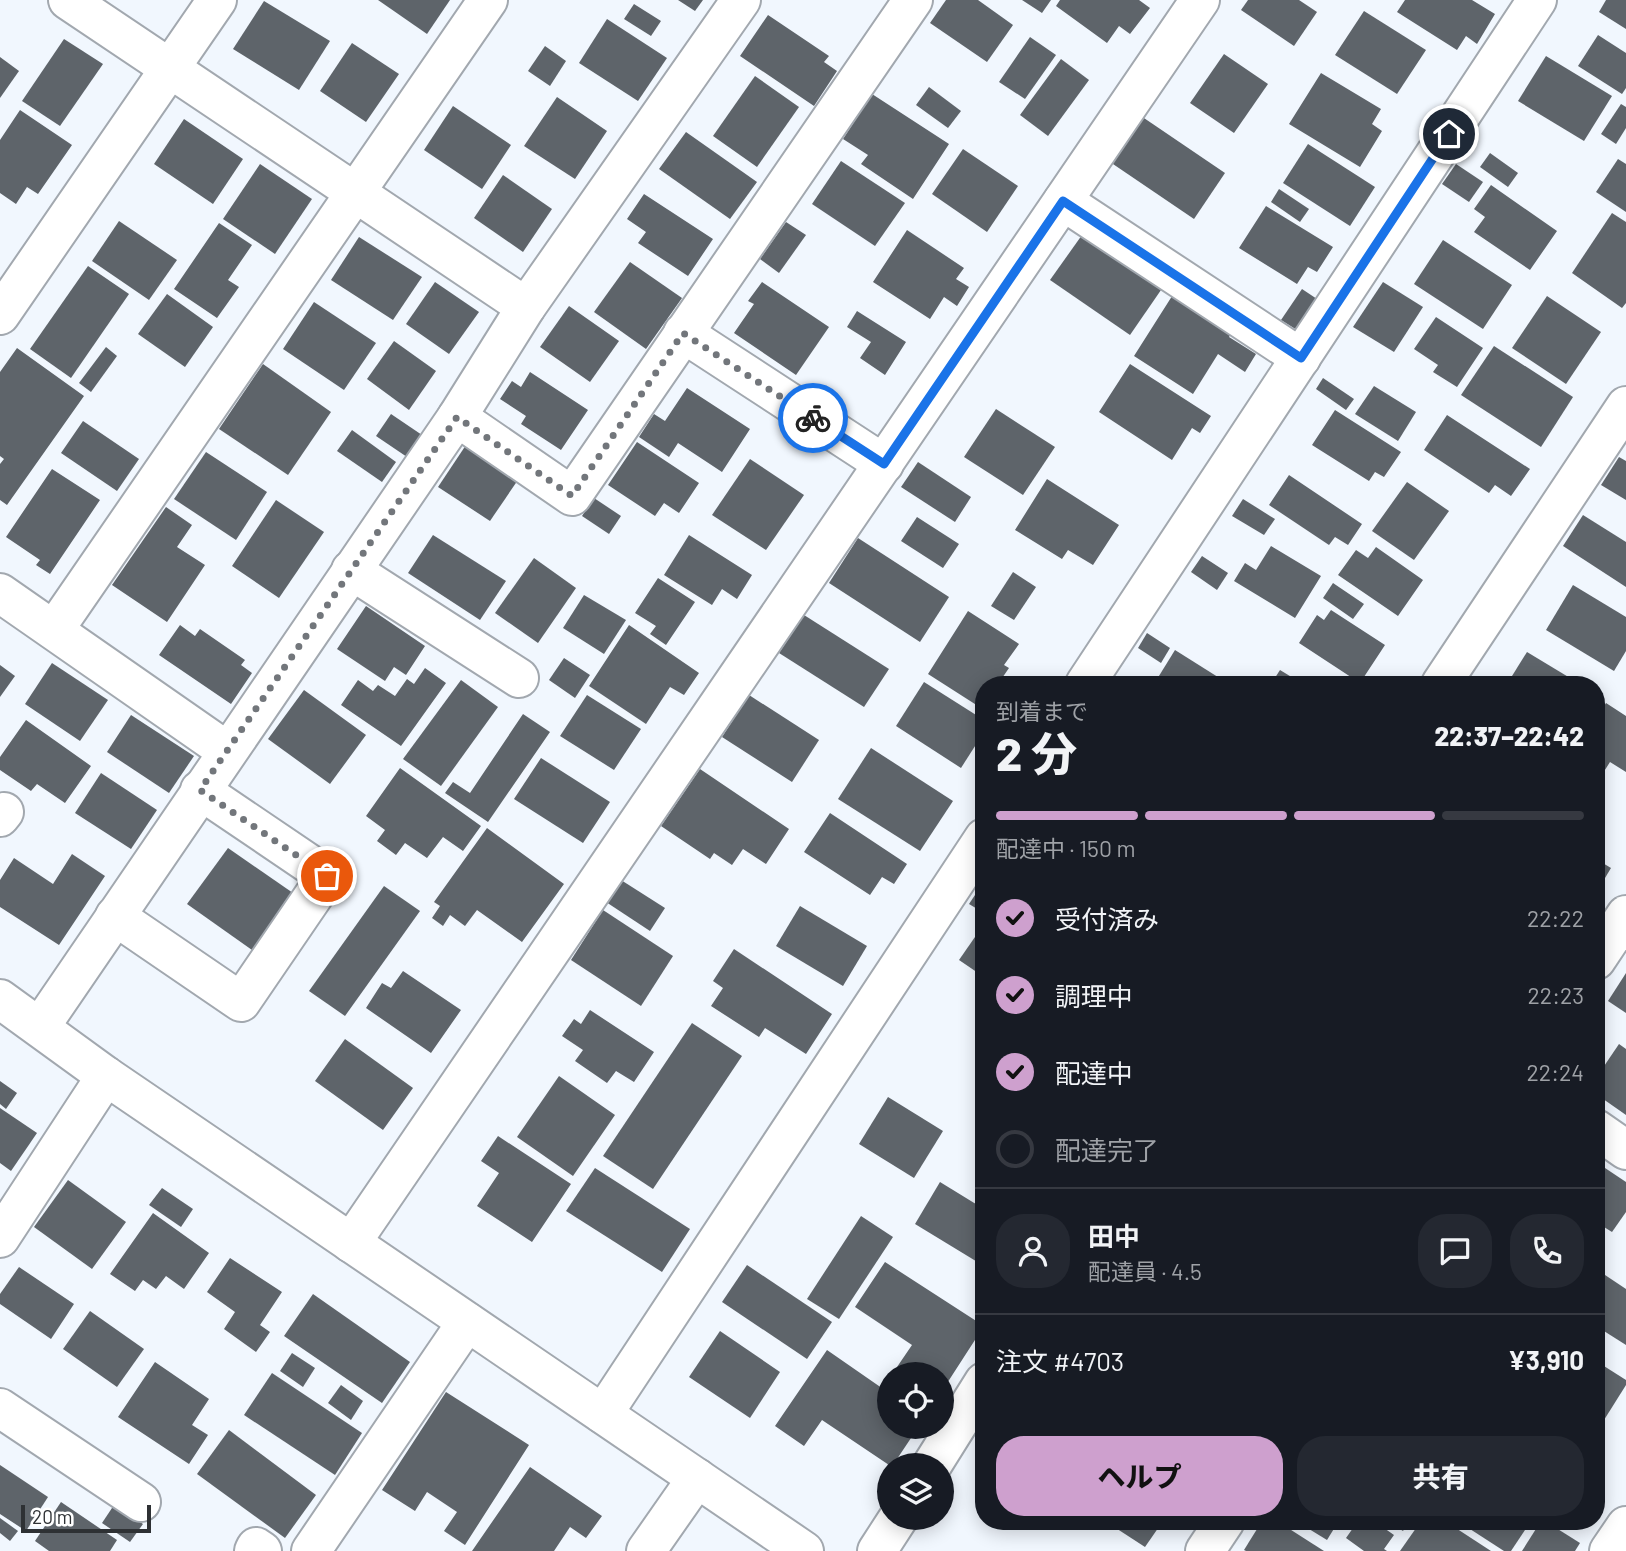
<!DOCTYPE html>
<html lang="ja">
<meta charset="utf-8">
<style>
:root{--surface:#171b24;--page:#242831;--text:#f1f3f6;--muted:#9ea1a6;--line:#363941;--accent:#cea0ce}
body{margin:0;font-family:Barlow,"Noto Sans JP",sans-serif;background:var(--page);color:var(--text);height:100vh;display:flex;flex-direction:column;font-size:26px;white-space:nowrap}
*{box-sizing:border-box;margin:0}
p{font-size:23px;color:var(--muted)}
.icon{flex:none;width:38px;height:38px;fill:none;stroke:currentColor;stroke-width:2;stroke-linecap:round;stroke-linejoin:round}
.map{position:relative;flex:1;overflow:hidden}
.sheet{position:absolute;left:975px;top:676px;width:630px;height:854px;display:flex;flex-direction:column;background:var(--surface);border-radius:28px;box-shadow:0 4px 18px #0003}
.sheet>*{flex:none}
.buttons{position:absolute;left:877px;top:1362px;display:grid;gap:14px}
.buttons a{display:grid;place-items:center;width:77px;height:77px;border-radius:50%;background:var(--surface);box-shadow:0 4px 18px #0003;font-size:35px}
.scale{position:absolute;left:21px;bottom:18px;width:130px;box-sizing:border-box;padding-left:7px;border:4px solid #2e3134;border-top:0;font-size:19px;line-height:24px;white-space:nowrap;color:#2e3134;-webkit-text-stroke:5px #fff;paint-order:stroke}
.pin{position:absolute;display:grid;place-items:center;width:60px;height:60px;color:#fff;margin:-30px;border:4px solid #fff;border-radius:50%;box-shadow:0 2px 7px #0007}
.courier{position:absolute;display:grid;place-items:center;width:70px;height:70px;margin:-35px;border:5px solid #1a73e8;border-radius:50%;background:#fff;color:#222;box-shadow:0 2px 9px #0007}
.overview em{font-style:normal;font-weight:800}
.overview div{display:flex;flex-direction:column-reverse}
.overview{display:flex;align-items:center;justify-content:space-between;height:119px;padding:0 21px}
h1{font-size:46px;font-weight:800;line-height:52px}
.bar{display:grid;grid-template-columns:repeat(4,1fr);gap:10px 7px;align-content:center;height:84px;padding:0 21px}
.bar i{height:9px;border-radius:5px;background:var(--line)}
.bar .selected{background:var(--accent)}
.bar p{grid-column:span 4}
.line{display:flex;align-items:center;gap:18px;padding:0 21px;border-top:2px solid var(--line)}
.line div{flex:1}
.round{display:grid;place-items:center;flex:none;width:74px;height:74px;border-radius:28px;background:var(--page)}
ol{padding:0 21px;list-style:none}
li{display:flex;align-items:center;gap:21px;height:77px}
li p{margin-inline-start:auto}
li .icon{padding:7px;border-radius:50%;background:var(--accent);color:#111;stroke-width:4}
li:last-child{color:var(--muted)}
li i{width:38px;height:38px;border:4px solid var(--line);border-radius:50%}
.cta{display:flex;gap:14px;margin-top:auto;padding:14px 21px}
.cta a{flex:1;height:80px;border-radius:28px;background:var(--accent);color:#111;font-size:28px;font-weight:800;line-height:80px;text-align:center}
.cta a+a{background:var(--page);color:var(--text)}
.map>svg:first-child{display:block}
.building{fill:#5e646a}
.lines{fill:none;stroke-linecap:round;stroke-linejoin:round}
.minor-casing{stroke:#a2a8af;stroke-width:42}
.minor{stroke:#fff;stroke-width:38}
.done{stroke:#72767b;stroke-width:7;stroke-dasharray:0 12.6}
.route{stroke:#1a73e8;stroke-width:9}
</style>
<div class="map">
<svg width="1626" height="1551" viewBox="0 0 1626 1551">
<rect width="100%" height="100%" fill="#f1f7fe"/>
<g class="building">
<path d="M378,0h72l-23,34z"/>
<path d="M678,0h25l-8,11z"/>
<path d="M946,0h32l35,25 -26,37 -57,-39z"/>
<path d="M1022,0h29l-9,13z"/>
<path d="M1060,0h79l11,8 -20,26 -11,-8 -12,17 -51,-37z"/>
<path d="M1248,0h51l18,12 -23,34 -53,-36z"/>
<path d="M1405,0h67l23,14 -18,30 -11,-8 -9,14 -60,-38z"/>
<path d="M1606,0h20v29l-27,-17z"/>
<path d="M264,1l66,40 -31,49 -66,-41z"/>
<path d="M634,4l27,17 -10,15 -27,-17z"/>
<path d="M1364,11l62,39 -29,44 -62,-39z"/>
<path d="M768,15l61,41 -5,6 13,9 -23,35 -74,-50z"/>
<path d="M607,19l60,39 -29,43 -59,-38z"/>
<path d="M1598,35l28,18v35l-4,6 -44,-28z"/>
<path d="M1030,37l26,18 -31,44 -26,-17z"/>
<path d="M64,39l39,25 -43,62 -38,-25z"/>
<path d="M352,43l47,31 -33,48 -46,-31z"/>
<path d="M545,46l21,15 -16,25 -22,-15z"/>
<path d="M1224,54l44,30 -34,49 -44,-30z"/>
<path d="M1546,56l66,40 -28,45 -66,-40z"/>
<path d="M0,57l19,14 -19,27z"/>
<path d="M1061,59l28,21 -41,56 -28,-21z"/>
<path d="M1321,73l60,36 -9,15 10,7 -22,36 -71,-43z"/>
<path d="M755,76l44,31 -42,60 -44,-31z"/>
<path d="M929,87l32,24 -13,17 -32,-23z"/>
<path d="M872,94l77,50 -36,55 -52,-35 7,-9 -25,-16z"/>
<path d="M557,97l50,34 -32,48 -51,-33z"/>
<path d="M1621,104l5,3v21l-10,16 -15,-10z"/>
<path d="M453,106l58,39 -29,44 -58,-39z"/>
<path d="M20,110l52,35 -34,49 -11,-7 -11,17 -16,-11v-53z"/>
<path d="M1141,116l84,57 -31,46 -84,-57z"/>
<path d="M184,119l59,40 -30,45 -59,-40z"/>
<path d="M686,132l71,50 -27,37 -71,-50z"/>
<path d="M1308,144l67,43 -25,39 -67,-43z"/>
<path d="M963,149l55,37 -31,46 -55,-38z"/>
<path d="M1490,153l28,20 -10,14 -28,-20z"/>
<path d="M1618,159l8,5v48l-30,-20z"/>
<path d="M841,161l64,42 -30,43 -63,-42z"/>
<path d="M260,164l52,35 -37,55 -52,-35z"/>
<path d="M1456,164l27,18 -14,20 -27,-18z"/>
<path d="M503,175l49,34 -29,43 -49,-34z"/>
<path d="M1491,185l66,46 -27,39 -56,-38 11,-15 -11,-8z"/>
<path d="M1279,189l30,20 -9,13 -29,-20z"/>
<path d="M644,194l69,45 -25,37 -50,-33 8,-11 -19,-13z"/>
<path d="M1266,206l67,41 -16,25 -9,-5 -11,17 -58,-36z"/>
<path d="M1612,213l14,9v81l-4,5 -50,-35z"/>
<path d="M119,221l58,39 -28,40 -57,-39z"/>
<path d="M786,222l20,13 -27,38 -19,-14z"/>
<path d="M219,223l33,22 -24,35 11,7 -22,31 -43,-29z"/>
<path d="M907,230l57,38 -8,11 13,8 -12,19 -13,-9 -14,22 -57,-37z"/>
<path d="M1082,235l79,55 -31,45 -80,-55z"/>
<path d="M359,237l63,40 -29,43 -62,-40z"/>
<path d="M1443,240l69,45 -29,44 -69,-45z"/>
<path d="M630,262l52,36 -36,51 -52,-37z"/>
<path d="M88,266l41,28 -58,84 -41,-29z"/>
<path d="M435,282l44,30 -30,42 -43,-30z"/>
<path d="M762,282l67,45 -33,48 -62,-42 20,-29 -6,-3z"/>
<path d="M1383,282l40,25 -29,45 -41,-25z"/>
<path d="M1302,289l15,10 -20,31 -16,-10z"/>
<path d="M1174,293l59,38 -4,6 27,17 -11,18 -27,-18 -25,40 -59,-38z"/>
<path d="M167,294l46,33 -28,40 -47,-33z"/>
<path d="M1547,296l54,36 -35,52 -54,-36z"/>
<path d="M314,302l62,41 -32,47 -61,-41z"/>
<path d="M569,306l50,35 -29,41 -50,-35z"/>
<path d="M857,311l49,31 -21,33 -25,-17 11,-16 -24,-15z"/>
<path d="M1436,317l47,31 -26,39 -24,-15 5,-7 -24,-16z"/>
<path d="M394,341l42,30 -27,39 -42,-31z"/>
<path d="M1494,346l79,51 -32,50 -80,-52z"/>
<path d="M106,347l11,9 -26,36 -12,-9z"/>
<path d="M17,348l67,48 -77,109 -7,-5v-36l4,-5 -4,-3v-84z"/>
<path d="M263,364l68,48 -43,63 -69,-46z"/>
<path d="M1130,364l81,52 -11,17 -8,-5 -20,32 -73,-48z"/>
<path d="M530,372l58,38 -27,40 -40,-26 5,-8 -26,-17 12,-18 9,6z"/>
<path d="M1323,378l31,21 -8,11 -30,-21z"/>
<path d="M1374,386l42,26 -18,29 -43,-27z"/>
<path d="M687,388l63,41 -28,43 -44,-29 -9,14 -30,-20 15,-23 11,7z"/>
<path d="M996,409l59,38 -32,48 -59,-38z"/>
<path d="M1335,410l66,42 -17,25 -9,-5 -6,9 -57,-36z"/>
<path d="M391,414l31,21 -15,22 -31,-21z"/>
<path d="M1447,415l83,54 -19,27 -16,-11 -6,8 -65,-43z"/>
<path d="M83,421l56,38 -22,32 -56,-38z"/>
<path d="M352,430l44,32 -14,20 -45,-31z"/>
<path d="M468,442l52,35 -30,44 -52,-34z"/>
<path d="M637,442l62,41 -20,30 -15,-10 -9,13 -47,-31z"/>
<path d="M206,452l61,40 -31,48 -62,-41z"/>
<path d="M1619,457l7,4v39l-25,-15z"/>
<path d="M750,459l54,36 -38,55 -54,-35z"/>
<path d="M918,462l53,35 -16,25 -54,-35z"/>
<path d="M52,469l48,31 -50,74 -14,-9 4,-5 -34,-23z"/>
<path d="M1289,475l73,49 -14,21 -13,-8 -6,8 -60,-40z"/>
<path d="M1047,479l72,46 -26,40 -25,-15 -6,9 -47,-29z"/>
<path d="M1407,482l42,29 -35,49 -42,-29z"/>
<path d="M594,498l27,18 -12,18 -27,-18z"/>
<path d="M1243,499l32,20 -11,16 -32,-19z"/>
<path d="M276,500l48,32 -45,66 -47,-32z"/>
<path d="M166,507l26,18 -15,22 28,18 -38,57 -55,-37z"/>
<path d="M1583,515l43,27v45l-63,-41z"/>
<path d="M917,517l42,27 -16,24 -42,-27z"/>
<path d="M433,535l73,46 -26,39 -72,-47z"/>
<path d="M689,535l63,40 -15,24 -15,-10 -10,16 -48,-30z"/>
<path d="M858,538l91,59 -29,45 -91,-59z"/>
<path d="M1271,546l50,30 -26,42 -61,-37 11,-18 11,7z"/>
<path d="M1376,547l47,33 -25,36 -60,-41 18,-25 12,8z"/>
<path d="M1202,556l26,17 -11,17 -26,-18z"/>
<path d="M534,558l42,30 -38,55 -43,-30z"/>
<path d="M1013,572l23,15 -22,33 -23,-14z"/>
<path d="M658,578l37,24 -29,43 -16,-11 6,-8 -21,-13z"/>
<path d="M1333,583l31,21 -11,15 -30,-21z"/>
<path d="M1573,585l53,32v34l-12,20 -68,-41z"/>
<path d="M584,595l42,25 -22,34 -41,-26z"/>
<path d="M366,606l59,40 -19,29 -12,-8 -9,14 -48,-32z"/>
<path d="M1331,610l54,35 -25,38 -61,-40 18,-28 7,5z"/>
<path d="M968,611l51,33 -15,21 5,3 -11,16h-14v13l-6,9 -50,-32z"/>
<path d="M804,615l85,54 -25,38 -85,-54z"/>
<path d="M180,625l15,11 5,-7 45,31 -4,5 11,8 -21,31 -72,-49z"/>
<path d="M629,625l70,48 -15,22 -14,-8 -24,37 -57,-38z"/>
<path d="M1147,633l23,15 -9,15 -23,-15z"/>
<path d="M1175,650l54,34h-75z"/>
<path d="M1527,652l53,32h-73z"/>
<path d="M564,658l26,17 -15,23 -26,-18z"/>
<path d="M52,663l56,37 -28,41 -55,-37z"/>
<path d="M0,665l15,11 -15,21z"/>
<path d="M425,668l21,15 -45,63 -60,-41 17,-25 15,11 5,-6 17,11 12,-17 7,5z"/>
<path d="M1280,670l23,14h-32z"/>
<path d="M461,680l37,27 -57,79 -38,-27z"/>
<path d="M924,682l60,38v12l-23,36 -65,-42z"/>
<path d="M304,690l62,45 -36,49 -62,-45z"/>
<path d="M587,695l54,34 -27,41 -54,-34z"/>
<path d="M749,695l70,45 -27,42 -70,-45z"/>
<path d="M1606,703l20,13v56l-16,-10 -14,22v-65z"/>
<path d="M523,714l27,18 -62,90 -43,-29 8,-11 17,11z"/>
<path d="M131,715l63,41 -25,37 -62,-41z"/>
<path d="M26,720l65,46 -26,37 -28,-19 -6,7 -31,-21v-13z"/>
<path d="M871,748l82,53 -33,50 -82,-52z"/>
<path d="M541,758l69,44 -27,41 -69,-44z"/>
<path d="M400,768l81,58 -18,25 -20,-14 -16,21 -22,-15 -9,12 -19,-14 8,-11 -19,-14z"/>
<path d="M700,769l89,60 -23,35 -23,-15 -11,16 -18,-12 -4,6 -49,-33z"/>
<path d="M101,773l56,37 -26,39 -56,-36z"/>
<path d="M830,813l77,51 -13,20 -12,-7 -12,18 -66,-43z"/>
<path d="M487,828l77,56 -42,58 -45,-32 -12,16 -15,-11 -7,11 -11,-8 8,-12 -6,-4z"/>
<path d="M228,848l65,45 -41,57 -65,-46z"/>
<path d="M72,854l33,22 -46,69 -59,-38v-27l14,-22 39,26z"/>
<path d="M1596,859l15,9 -15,25z"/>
<path d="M621,880l44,28 -15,23 -44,-29z"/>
<path d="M384,886l36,25 -75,105 -36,-25z"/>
<path d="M979,889l5,3v21l-15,-9z"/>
<path d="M800,906l67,40 -24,40 -67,-40z"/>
<path d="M603,910l70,46 -32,50 -70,-46z"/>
<path d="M984,924v53l-25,-17z"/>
<path d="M734,949l98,65 -26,40 -41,-26 -6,9 -48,-31 12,-18 -10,-7z"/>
<path d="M403,971l58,39 -30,43 -65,-45 16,-25 9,5z"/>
<path d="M1626,973v40l-18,-12z"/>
<path d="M590,1010l64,42 -20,30 -18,-11 -9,12 -32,-22 8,-11 -21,-14 12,-17 7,5z"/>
<path d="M692,1023l50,33 -89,133 -50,-33z"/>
<path d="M345,1039l68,49 -30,42 -68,-49z"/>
<path d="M1619,1044l7,5v66l-30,-21v-16z"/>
<path d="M559,1076l56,39 -42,61 -56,-39z"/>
<path d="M0,1081l17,12 -11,16 -6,-5z"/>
<path d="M888,1097l55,34 -29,47 -55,-34z"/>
<path d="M0,1108l37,25 -26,38 -11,-8z"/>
<path d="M498,1136l73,48 -39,58 -55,-36 22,-33 -18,-12z"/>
<path d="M1596,1162l30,20v30l-14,20 -16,-10z"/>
<path d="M595,1168l95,61 -28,43 -96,-61z"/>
<path d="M68,1180l58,42 -34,47 -58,-42z"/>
<path d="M940,1182l44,27v57l-69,-42z"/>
<path d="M162,1188l31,21 -12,18 -32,-22z"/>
<path d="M153,1213l56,40 -25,36 -18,-13 -10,13 -13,-9 -8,11 -25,-17z"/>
<path d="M861,1216l32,21 -54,82 -32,-20z"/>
<path d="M230,1258l52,34 -22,33 10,7 -14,20 -32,-23 11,-17 -28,-20z"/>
<path d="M885,1262l99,64 -42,65v-17h-35l-10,-7 15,-22 -57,-38z"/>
<path d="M747,1265l85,57 -25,37 -85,-57z"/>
<path d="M19,1267l55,37 -23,35 -51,-35v-10z"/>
<path d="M1596,1269l30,20v56l-30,-19z"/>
<path d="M313,1294l97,68 -28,41 -98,-67z"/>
<path d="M90,1311l54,38 -27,38 -54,-38z"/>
<path d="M720,1331l60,41 -30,46 -61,-41z"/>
<path d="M827,1350l62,43v33h30l-26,39h-4l-67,-45 -18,26 -29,-20z"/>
<path d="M292,1353l23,15 -12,19 -23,-16z"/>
<path d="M1596,1361l30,19v5l-22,35 -8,-6z"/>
<path d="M155,1362l54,37 -17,26 16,10 -19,29 -71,-47z"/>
<path d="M272,1373l90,60 -27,42 -91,-60z"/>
<path d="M341,1385l22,16 -12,19 -23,-17z"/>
<path d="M446,1392l83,53 -64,100 -21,-14 13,-19 -30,-20 -12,19 -33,-21z"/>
<path d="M229,1430l87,65 -31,43 -88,-64z"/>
<path d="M0,1465l48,32 -22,34 -26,-17z"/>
<path d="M530,1467l72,49 -16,22 -16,-11 -16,24h-82z"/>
<path d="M61,1502l56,38 -7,11h-61l-14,-10z"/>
<path d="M114,1505l29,19 -13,18 -28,-19z"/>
<path d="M0,1518l18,13 -8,10 -10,-8z"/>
<path d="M1105,1521h58l-18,26z"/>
<path d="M1262,1521h15l47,30h-78l-2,-1z"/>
<path d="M1296,1521h29l10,6 -8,13z"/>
<path d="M1358,1521h16l20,14 -10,14 3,2h-23l-18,-13z"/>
<path d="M1387,1521h22l-6,10z"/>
<path d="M1421,1521h24l46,30h-91z"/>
<path d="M1475,1521h56l-20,30h-7l-34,-22z"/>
<path d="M1541,1521h4l35,22 -5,8h-53z"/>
</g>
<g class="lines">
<g class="minor-casing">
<g id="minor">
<path d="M68,0l458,307"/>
<path d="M1063,201l238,157"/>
<path d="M0,315l217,-315"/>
<path d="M683,333l201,131"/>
<path d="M457,417l115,79 341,-496"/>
<path d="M351,570l168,108"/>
<path d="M0,593l227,158"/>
<path d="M54,630l434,-630"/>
<path d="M1085,684l452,-684"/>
<path d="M1441,684l185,-278"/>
<path d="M0,817l4,-5"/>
<path d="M115,916l126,86 86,-126 -127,-86"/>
<path d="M1596,960l30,-45"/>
<path d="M0,999l106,77 698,475"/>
<path d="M40,1027l417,-610 69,-110 215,-307"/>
<path d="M1596,1129l30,21"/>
<path d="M0,1238l106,-162"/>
<path d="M351,1243l849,-1243"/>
<path d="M0,1408l141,94"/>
<path d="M603,1414l381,-576"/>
<path d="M932,1465l52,-83"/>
<path d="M254,1551l2,-4 6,4"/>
<path d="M311,1551l156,-229"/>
<path d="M646,1551l51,-73"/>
<path d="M877,1551l22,-34"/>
<path d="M1205,1551l20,-30"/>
<path d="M1609,1551l17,-25"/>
</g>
</g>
<use href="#minor" class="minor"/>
</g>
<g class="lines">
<path class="done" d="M327,876l-127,-86 257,-373 115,79 111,-163 130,85"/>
<path class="route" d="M813,418l71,46 179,-263 238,157 148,-224"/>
</g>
</svg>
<div class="buttons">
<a><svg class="icon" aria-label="locate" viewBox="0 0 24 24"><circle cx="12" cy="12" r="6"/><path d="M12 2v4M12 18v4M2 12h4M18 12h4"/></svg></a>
<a><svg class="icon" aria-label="layers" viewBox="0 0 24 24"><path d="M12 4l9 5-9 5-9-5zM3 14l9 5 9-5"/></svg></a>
</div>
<div class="scale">20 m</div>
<div class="pin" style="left:327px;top:876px;background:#ea580c"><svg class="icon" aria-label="bag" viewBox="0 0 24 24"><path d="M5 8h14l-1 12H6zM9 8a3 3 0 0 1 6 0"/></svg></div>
<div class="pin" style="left:1449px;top:134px;background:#1f2937"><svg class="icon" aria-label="home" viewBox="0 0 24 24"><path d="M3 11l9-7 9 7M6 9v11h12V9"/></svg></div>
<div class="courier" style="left:813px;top:418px"><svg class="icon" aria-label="bike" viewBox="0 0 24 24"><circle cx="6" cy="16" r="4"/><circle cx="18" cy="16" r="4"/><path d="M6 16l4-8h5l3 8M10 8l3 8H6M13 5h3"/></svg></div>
<section class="sheet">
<div class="overview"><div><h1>2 分</h1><p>到着まで</p></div><em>22:37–22:42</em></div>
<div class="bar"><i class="selected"></i><i class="selected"></i><i class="selected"></i><i></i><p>配達中 · 150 m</p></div>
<ol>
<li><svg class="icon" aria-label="check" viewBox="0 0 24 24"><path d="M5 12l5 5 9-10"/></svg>受付済み<p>22:22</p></li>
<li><svg class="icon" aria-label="check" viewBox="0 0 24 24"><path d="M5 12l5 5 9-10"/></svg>調理中<p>22:23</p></li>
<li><svg class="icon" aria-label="check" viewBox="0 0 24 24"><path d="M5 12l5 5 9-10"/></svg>配達中<p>22:24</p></li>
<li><i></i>配達完了</li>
</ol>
<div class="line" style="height:126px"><a class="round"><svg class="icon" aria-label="person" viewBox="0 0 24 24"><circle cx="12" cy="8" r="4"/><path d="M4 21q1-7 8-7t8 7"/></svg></a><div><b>田中</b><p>配達員 · 4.5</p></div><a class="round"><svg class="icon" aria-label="chat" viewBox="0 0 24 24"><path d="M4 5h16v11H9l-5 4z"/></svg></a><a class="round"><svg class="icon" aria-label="phone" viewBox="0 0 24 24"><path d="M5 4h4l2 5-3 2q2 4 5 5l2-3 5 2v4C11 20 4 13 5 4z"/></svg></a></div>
<div class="line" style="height:91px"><div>注文 #4703</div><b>¥3,910</b></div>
<div class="cta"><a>ヘルプ</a><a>共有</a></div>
</section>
</div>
